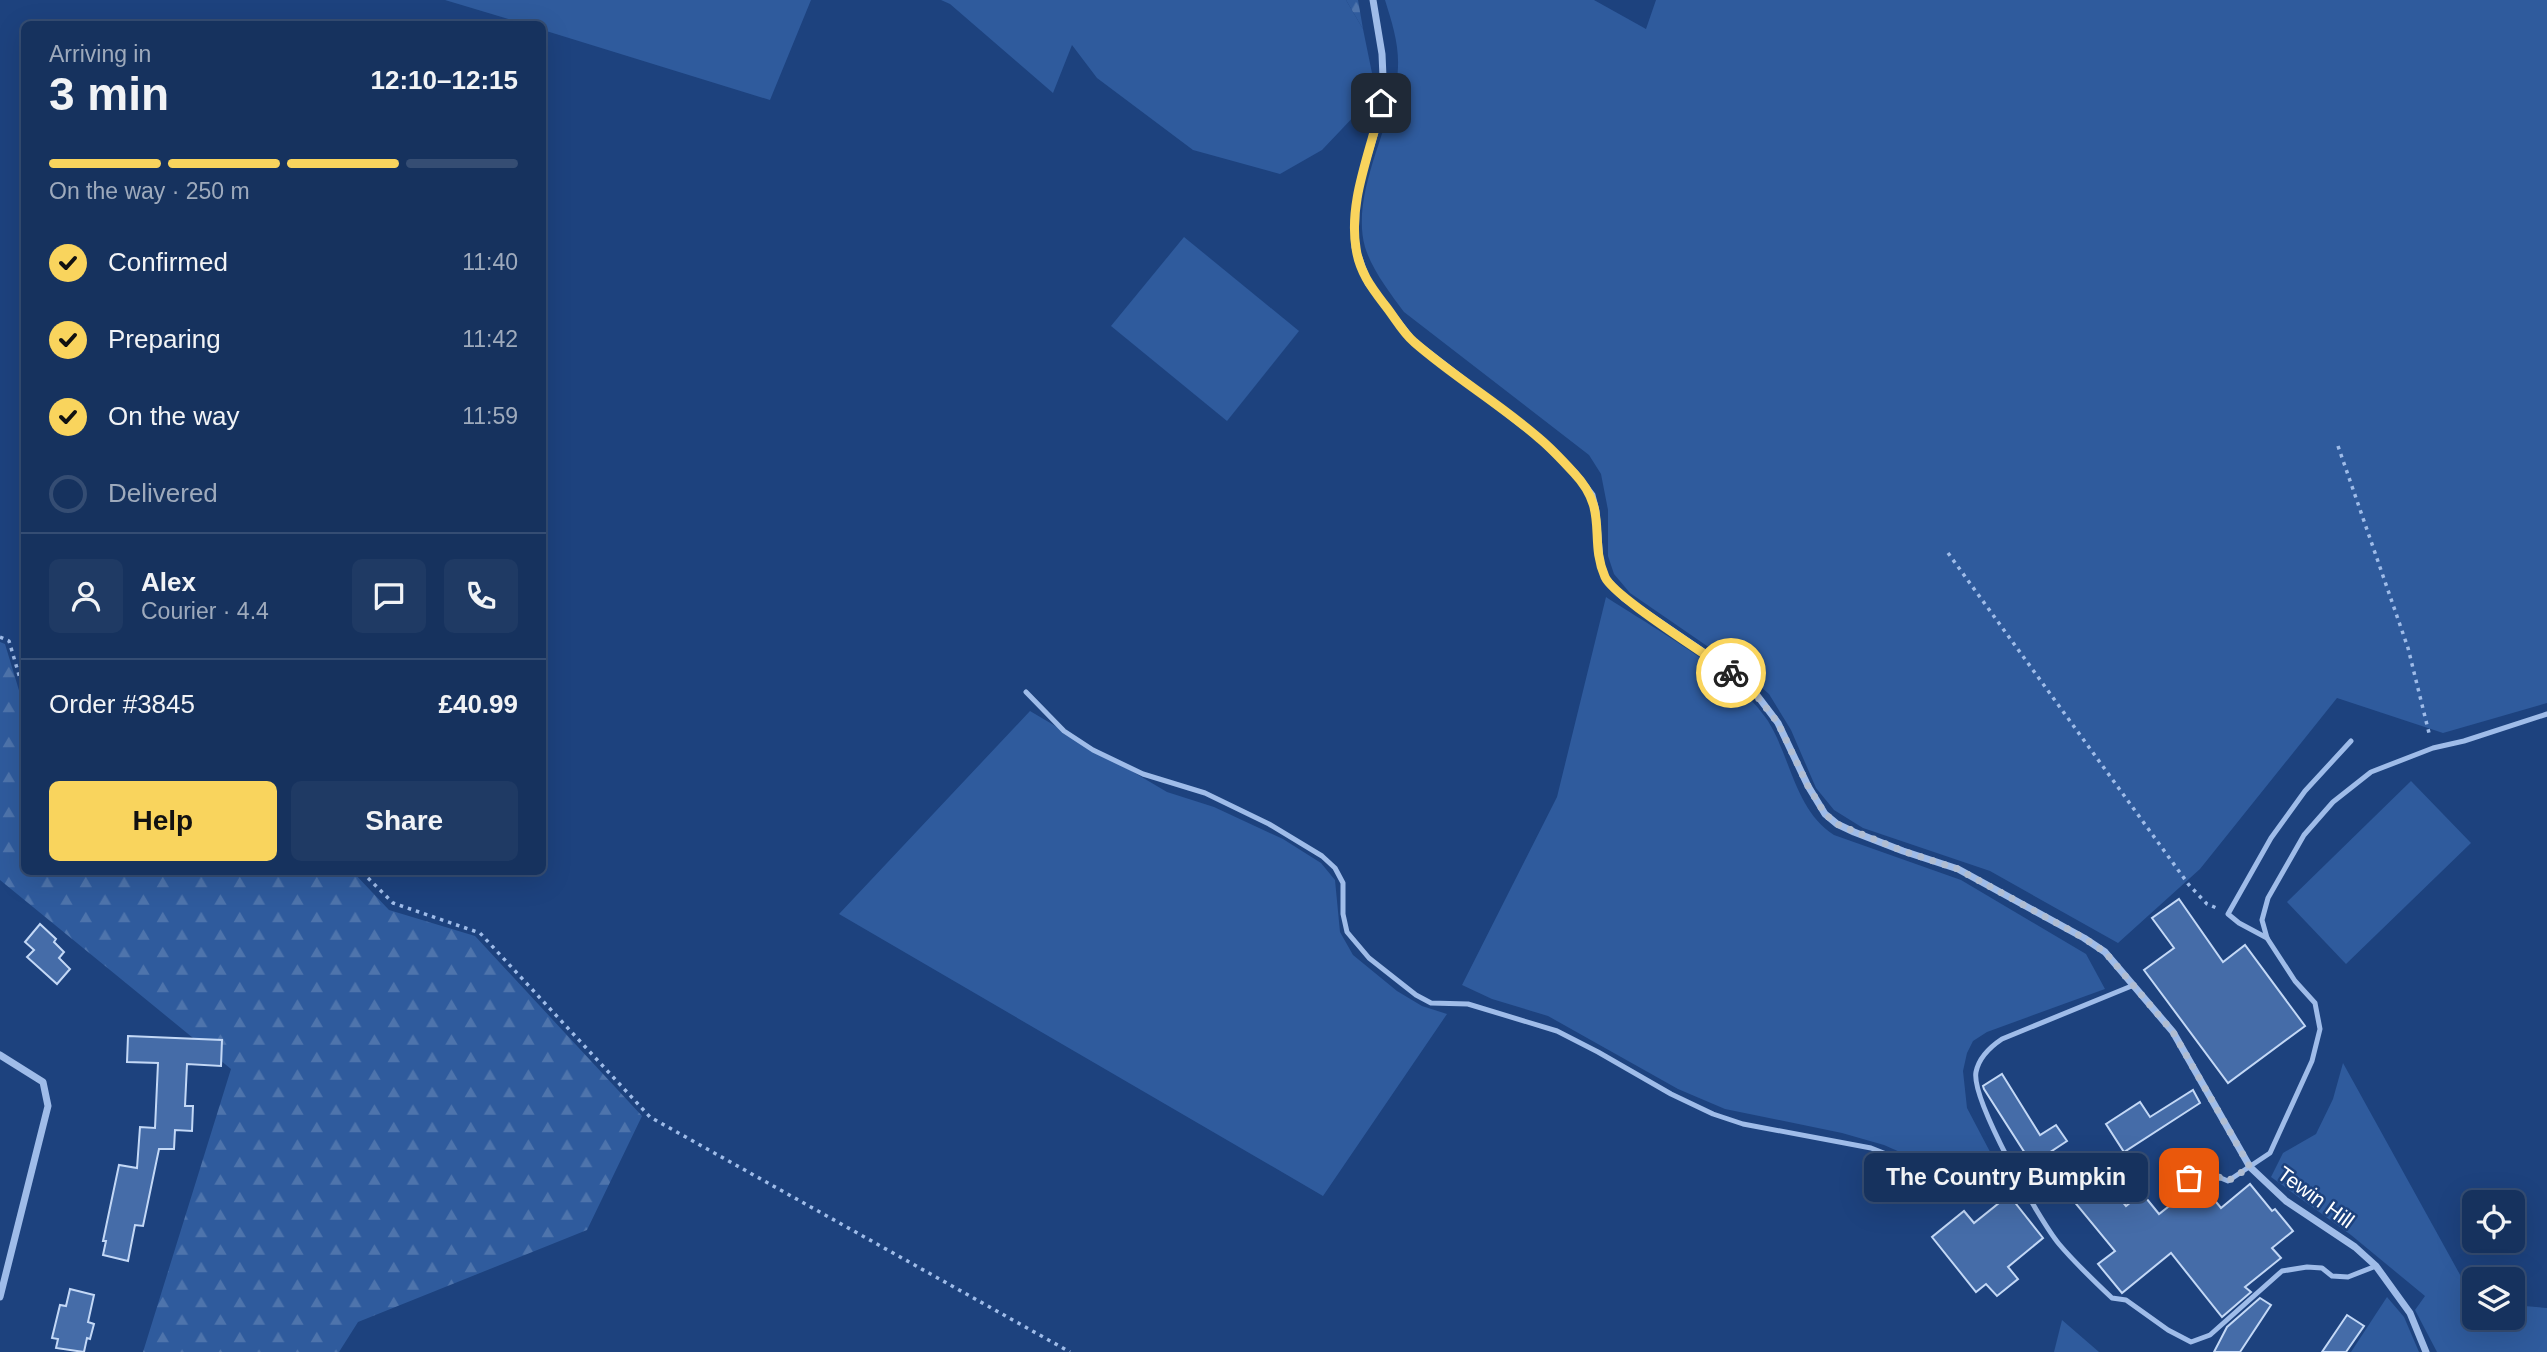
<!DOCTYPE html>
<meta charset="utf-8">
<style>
:root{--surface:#16325e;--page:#1f3a64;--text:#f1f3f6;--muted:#9eaabc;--line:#354d73;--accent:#f9d45d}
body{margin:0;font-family:Helvetica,sans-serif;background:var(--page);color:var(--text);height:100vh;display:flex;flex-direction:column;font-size:26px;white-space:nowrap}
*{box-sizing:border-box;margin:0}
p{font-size:23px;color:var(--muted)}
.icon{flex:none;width:38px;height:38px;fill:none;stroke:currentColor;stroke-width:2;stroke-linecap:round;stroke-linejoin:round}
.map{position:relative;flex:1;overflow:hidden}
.drawer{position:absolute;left:21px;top:21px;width:525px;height:854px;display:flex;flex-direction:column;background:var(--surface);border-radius:10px;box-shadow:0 7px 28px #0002,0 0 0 2px var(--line)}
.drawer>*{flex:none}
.controls{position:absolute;left:2462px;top:1190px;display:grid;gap:14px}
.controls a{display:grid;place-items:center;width:63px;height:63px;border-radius:10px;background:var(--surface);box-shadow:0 7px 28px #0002,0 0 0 2px var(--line);font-size:35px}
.pin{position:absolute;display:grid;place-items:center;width:60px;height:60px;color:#fff;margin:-30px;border-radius:14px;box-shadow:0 4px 10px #0006}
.courier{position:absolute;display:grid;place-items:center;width:70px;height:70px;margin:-35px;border:5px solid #f9d45d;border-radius:50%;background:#fff;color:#222;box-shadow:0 2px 9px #0007}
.bubble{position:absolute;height:49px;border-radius:10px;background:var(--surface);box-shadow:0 7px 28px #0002,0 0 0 2px var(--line);font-size:23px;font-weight:800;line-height:49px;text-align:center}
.overview em{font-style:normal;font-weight:800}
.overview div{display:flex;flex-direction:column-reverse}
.overview{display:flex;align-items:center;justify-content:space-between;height:119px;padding:0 28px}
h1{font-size:46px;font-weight:800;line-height:52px}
.bar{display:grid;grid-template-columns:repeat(4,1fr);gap:10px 7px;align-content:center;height:84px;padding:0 28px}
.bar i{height:9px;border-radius:5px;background:var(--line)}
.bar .current{background:var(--accent)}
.bar p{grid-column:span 4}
.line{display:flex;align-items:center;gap:18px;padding:0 28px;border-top:2px solid var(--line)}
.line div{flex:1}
.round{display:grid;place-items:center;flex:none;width:74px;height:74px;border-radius:10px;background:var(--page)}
ol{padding:0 28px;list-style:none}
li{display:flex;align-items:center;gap:21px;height:77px}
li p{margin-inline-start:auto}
li .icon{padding:7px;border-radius:50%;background:var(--accent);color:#111;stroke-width:4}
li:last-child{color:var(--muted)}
li i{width:38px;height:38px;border:4px solid var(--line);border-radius:50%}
.action{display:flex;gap:14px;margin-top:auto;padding:14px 28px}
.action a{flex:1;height:80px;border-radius:10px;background:var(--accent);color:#111;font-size:28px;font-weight:800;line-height:80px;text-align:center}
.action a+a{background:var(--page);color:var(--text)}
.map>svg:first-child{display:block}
.green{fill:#2f5b9d}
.forest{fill:url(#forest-firs)}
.building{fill:#456ca8;stroke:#c3d8f6;stroke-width:2}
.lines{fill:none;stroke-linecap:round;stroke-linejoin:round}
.path{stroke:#9fbce9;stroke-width:3.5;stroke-dasharray:3.5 5;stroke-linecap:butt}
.service{stroke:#9fbce9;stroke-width:5}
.minor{stroke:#9fbce9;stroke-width:7}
.done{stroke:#b0bdd2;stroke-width:7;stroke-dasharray:0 12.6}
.route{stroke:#f9d45d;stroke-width:9}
.labels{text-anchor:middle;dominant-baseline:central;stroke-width:5;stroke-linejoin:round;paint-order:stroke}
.street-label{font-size:21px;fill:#fff;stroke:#1d427e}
</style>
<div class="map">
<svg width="2547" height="1352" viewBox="0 0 2547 1352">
<defs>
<pattern id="forest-firs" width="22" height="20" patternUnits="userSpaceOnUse" patternTransform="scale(1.75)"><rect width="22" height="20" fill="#2f5b9d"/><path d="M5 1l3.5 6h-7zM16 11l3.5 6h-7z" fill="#4e74ac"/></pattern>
</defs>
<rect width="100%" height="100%" fill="#1d427e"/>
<g class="green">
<path d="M445,0h366l-41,100 -227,-70 -1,-6h-17z"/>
<path d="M941,0h405l17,29 9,44 -13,38 -37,39 -42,24 -87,-24 -96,-72 -25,-33 -19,48 -103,-89z"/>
<path d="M1385,0h209l52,29 10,-29h891v703l-104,30 -106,-35 -137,171 -82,74 -128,-72 -127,-43 -29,-18 -18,-22 -25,-58 -22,-36 -30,-26 -109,-75 -16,-19 -6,-18v-46l-7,-36 -12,-19 -185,-143c-14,-19 -32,-42 -39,-65 -14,-50 22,-113 31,-163 6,-31 -2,-55 -11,-84z"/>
<path d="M1184,237l115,94 -72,90 -116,-95z"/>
<path d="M1606,597c47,31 132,77 162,124 23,37 27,89 66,114l127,45 125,74 19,35 -118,43 -14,9 -6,12 -4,18 4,37 31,59 -10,16 -8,2 -19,-6 -77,-34 -42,-12 -117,-24 -47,-20 -130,-73 -56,-17 -30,-14 95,-188z"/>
<path d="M1030,711l137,81 47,15 69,32 38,24 14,17 5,52 13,23 44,36 25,15 25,8 -124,182 -484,-282z"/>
<path d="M2411,781l60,62 -125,121 -59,-62z"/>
<path d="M2343,1063l131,237v18h39v-13l34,3v44h-110l-22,-42 10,-14 -74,-61 -80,-58 12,-24 33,-19 17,-35z"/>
<path d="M2387,1297l17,20 15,35h-68z"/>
<path d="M2062,1320l37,32h-45z"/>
</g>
<g class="forest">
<path d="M1346,0h12l5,29z"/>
<path d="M0,642l5,2 19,63v165h329l36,38 86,26 167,180 -55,114 -229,92 -19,30h-196l88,-283 -231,-189z"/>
</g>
<g class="building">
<path d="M2179,899l44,63 22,-17 60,81 -77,57 -84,-113 30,-22 -22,-30z"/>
<path d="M40,924l16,15 -2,3 10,10 -5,6 11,11 -13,15 -30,-27 7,-7 -9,-8z"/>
<path d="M128,1036l94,4 -1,26 -34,-2 -2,42h8l-1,25 -17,-1 -1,19h-15l-16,77 -8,-1 -7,36 -25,-6 3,-14h-3l16,-76 18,3 3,-41 15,1 3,-65 -31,-1z"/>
<path d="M2002,1074l38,61 16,-10 11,16 -35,23 -48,-75 -1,-3z"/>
<path d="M2193,1090l7,13 -76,49 -18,-28 34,-22 10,15z"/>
<path d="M2097,1178l7,9 4,-3 18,22 16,-13 17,21 41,-32 21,26 29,-24 22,27 3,-2 18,22 -21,17 9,10 -36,29 6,5 -29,25 -51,-64 -49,40 -24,-29 17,-13 -43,-52z"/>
<path d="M2009,1195l34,43 -35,29 10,12 -21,17 -11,-12 -10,8 -44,-55 32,-26 10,12z"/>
<path d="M70,1289l24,6 -6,27 6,2 -4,15 -3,-1 -3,14 -28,-4 2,-9 -6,-1 8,-33 6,1z"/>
<path d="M2260,1298l11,7 -31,47h-26l13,-25z"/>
<path d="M2347,1315l17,11 -18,26h-24z"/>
</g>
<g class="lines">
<g class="path">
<path d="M2338,446l70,202 22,89"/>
<path d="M1948,553l241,332 18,19 12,5"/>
<path d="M0,637l9,4 15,51"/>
<path d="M362,872l31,31 87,30 170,184 420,235"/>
</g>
<g class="service">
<path d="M1026,692l38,39 29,19 50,24 62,19 64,31 53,32 13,12 8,15v31l4,18 22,26 47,37 15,8 37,1 89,27 41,21 73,42 42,20 30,10 128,24 109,43 13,-2 26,-12"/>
<path d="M2267,938l-28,-15 -11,-9 43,-76 34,-47 46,-50"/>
<path d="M2134,985l-132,54c-12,8 -23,18 -26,33 -5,27 63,148 83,172 16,19 35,37 53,54l14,2 42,30 23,12 19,-7 72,-64 25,-4 15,1 10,8 16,1 28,-11"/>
<path d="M2175,1186l29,-15 24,10 42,-28 42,-92 8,-32 -5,-26 -20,-22 -28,-43 -5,-18 6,-22 36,-63 29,-33 38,-30 62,-24 31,-7 83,-27"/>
<path d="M2027,1193l38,-32 14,-4 18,10 35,28"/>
</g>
<g class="minor">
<path d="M1373,0l9,54 1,23 -2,26 -6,29 -14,46 -5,29 -1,40 13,36 44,57 128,99 36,35 16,21 4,16 4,50 6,18 18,19 85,58 44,34 25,33 30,63 17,28 12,10 17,8 49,19 55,18 126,69 21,14 68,80 77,135 36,34 69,46 21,19 34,47 16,39"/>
<path d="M0,1055l43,27 5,24 -48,191"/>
</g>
</g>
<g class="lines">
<path class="done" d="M1731,673l21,17 26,33 30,63 17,28 12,10 66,27 55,18 126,69 21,14 68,80 77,135 -22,14 -24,-10 -15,7"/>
<path class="route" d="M1381,103c-9,47 -33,96 -25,145 3,23 15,39 28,56 10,12 18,28 30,38 40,35 86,62 126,97 12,10 23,22 34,34 36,38 14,65 31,104 9,20 102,77 126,96"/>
</g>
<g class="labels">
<g class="street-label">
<text transform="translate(2316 1197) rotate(36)">Tewin Hill</text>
</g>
</g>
</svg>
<div class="controls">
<a><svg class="icon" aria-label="locate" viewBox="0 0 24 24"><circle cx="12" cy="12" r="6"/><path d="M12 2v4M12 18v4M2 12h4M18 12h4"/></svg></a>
<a><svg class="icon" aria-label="layers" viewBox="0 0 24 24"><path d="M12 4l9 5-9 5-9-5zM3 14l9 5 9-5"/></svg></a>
</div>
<div class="pin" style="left:2189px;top:1178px;background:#ea580c"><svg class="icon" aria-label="bag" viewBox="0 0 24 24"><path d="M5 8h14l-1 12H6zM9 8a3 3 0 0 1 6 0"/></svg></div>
<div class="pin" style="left:1381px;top:103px;background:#1f2937"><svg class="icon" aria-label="home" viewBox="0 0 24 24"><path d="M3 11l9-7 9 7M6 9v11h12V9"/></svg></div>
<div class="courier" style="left:1731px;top:673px"><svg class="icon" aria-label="bike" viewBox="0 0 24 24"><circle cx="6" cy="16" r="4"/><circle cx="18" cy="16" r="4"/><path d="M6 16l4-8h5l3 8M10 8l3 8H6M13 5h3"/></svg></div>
<div class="bubble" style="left:1864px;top:1153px;width:284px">The Country Bumpkin</div>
<section class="drawer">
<div class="overview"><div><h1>3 min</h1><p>Arriving in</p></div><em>12:10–12:15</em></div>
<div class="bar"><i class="current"></i><i class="current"></i><i class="current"></i><i></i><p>On the way · 250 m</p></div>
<ol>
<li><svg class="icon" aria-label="check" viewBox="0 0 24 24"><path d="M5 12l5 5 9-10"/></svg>Confirmed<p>11:40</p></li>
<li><svg class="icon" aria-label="check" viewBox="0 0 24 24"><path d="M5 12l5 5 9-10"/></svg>Preparing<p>11:42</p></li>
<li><svg class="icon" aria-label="check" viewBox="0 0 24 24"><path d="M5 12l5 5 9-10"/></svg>On the way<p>11:59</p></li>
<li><i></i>Delivered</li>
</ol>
<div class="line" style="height:126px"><a class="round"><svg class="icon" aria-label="person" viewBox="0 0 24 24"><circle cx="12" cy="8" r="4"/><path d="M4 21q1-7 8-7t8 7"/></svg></a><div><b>Alex</b><p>Courier · 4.4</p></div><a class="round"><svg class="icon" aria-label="chat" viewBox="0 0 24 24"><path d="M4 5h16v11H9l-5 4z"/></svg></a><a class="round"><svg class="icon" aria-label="phone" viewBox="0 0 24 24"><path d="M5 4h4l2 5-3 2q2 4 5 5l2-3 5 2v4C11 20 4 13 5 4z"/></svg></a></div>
<div class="line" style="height:91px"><div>Order #3845</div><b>£40.99</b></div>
<div class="action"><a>Help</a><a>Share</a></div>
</section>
</div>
